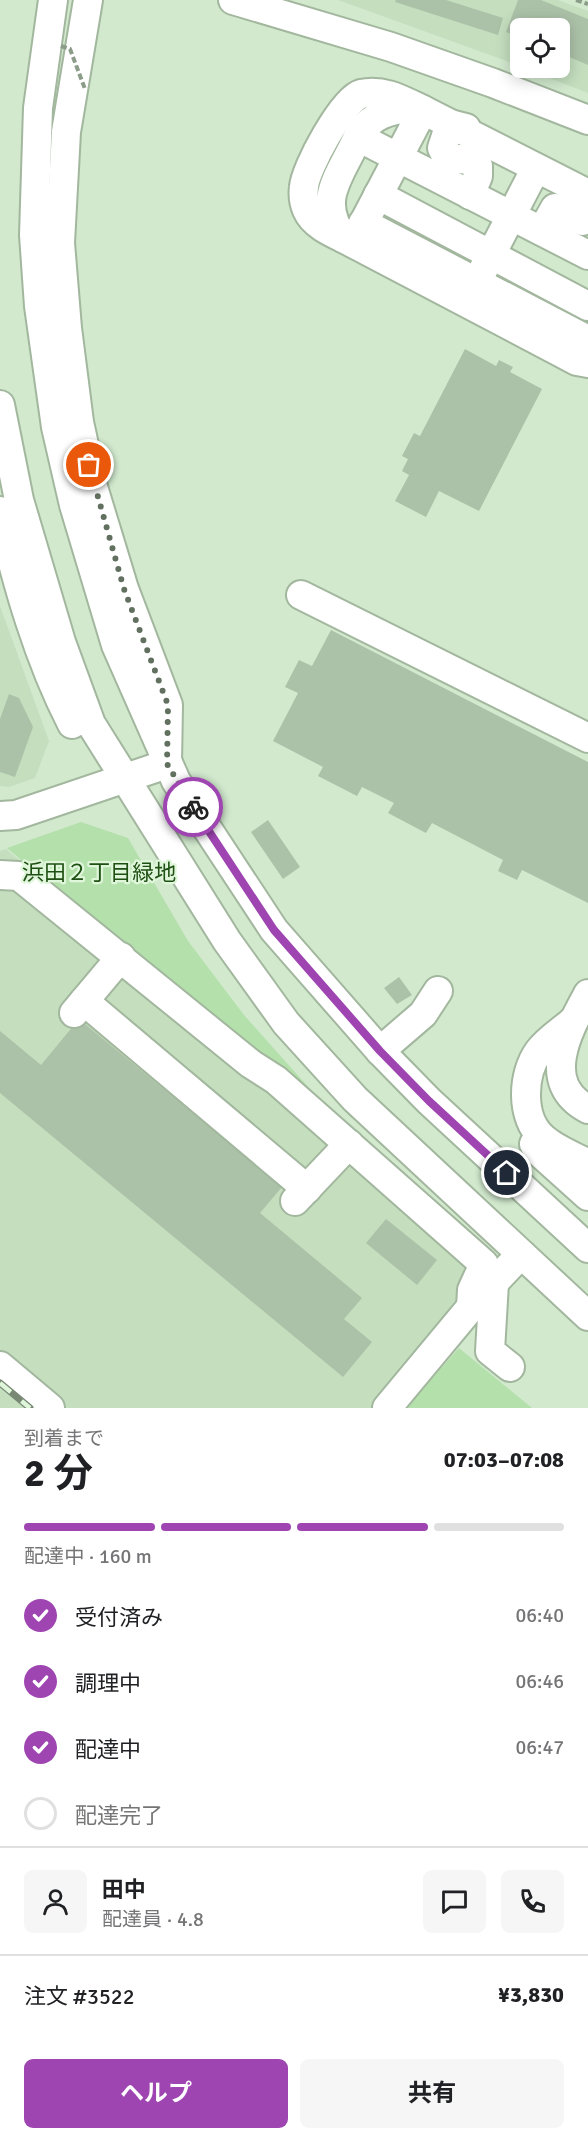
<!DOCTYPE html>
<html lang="ja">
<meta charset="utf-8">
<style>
:root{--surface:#fff;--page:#f6f6f6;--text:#202124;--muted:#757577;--line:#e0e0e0;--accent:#9e45b1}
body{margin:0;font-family:Signika,"Noto Sans JP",sans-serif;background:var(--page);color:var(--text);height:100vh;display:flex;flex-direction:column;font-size:22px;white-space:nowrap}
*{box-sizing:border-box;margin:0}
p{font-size:20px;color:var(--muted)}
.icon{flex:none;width:33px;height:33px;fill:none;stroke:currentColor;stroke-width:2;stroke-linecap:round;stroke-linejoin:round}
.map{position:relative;height:1408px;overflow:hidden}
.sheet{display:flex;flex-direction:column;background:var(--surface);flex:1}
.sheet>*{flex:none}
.controls{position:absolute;left:510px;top:18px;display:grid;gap:12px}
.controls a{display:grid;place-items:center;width:60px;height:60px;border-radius:9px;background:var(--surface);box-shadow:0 3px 15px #0003;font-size:30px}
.pin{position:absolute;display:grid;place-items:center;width:51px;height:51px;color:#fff;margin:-26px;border:3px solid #fff;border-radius:50%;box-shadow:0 2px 6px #0007}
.courier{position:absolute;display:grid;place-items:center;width:60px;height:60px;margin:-30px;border:4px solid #9e45b1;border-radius:50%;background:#fff;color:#222;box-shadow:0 2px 8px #0007}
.head em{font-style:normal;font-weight:700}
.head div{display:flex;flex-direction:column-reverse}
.head{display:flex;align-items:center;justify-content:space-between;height:102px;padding:0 24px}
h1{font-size:39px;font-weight:700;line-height:45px}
.bar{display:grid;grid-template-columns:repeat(4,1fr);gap:9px 6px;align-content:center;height:72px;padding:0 24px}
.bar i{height:8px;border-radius:4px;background:var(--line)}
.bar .current{background:var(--accent)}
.bar p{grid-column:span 4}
.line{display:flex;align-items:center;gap:15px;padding:0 24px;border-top:2px solid var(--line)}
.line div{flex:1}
.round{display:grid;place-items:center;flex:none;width:63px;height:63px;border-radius:9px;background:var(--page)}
ol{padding:0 24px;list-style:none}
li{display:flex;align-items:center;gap:18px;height:66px}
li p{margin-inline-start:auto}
li .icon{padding:6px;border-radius:50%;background:var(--accent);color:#fff;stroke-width:4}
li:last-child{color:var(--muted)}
li i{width:33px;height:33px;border:3px solid var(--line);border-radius:50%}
.primary-button{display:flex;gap:12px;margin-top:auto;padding:12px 24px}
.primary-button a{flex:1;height:69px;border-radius:9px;background:var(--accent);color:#fff;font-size:24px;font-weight:700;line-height:69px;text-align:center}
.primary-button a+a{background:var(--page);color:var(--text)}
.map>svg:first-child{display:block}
.built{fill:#c4debe}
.green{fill:#b4e0ab}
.building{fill:#acc2a8}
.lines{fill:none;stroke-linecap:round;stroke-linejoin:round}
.minor-casing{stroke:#a2b79e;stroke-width:32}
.path{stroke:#8b9c88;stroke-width:4;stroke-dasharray:6 3;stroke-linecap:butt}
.minor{stroke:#fff;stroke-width:28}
.rail-casing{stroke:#788875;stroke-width:7}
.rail{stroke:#dff6db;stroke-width:4.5;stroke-dasharray:14;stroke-linecap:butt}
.path-bridge{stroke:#8b9c88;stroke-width:4;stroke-dasharray:6 3;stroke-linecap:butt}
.done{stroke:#627060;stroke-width:6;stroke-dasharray:0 10.8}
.route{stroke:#9e45b1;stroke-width:8}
.labels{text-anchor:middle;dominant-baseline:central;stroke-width:4.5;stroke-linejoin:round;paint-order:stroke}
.park-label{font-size:22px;fill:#1f5013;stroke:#dff6db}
</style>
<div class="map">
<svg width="588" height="1408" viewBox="0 0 588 1408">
<rect width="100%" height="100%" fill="#d2e9ce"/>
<g class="built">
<path d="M338,0h220l30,11v82l-64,-25h36v-40h-40v38z"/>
<path d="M0,606l49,135 -14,37 -26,9 -9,-1z"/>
<path d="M6,849l320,265 170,150 -93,144h-403v-557z"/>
</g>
<g class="green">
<path d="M81,822l47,16 60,103 56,74 83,93 -206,-164 -114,-96z"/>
<path d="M459,1348l73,60h-126z"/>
</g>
<g class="building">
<path d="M396,0h50l57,18 -5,17 -103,-33z"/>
<path d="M518,0h23l47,19v46l-28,-12v-25h-40v10l-14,-6z"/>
<path d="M465,349l31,17 3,-6 14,7 -3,5 32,17 -63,122 -40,-20 -13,26 -31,-16 14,-26 -7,-4 6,-12 -6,-3 12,-23 6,3z"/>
<path d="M331,630l257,132v141l-66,-33 -5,10 -19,-9 5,-11 -71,-37 -6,10 -38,-20 6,-10 -32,-16 -5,9 -39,-20 5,-9 -50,-26 25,-48 -13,-6 14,-27 13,6z"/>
<path d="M9,694l10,4 14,29 -18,50 -15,-5v-53z"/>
<path d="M268,820l32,47 -17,12 -32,-47z"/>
<path d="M399,977l13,18 -15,9 -13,-16z"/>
<path d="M79,1019l203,168 -22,26 102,85 -18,21 28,23 -29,35 -343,-284v-62l41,34z"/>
<path d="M386,1219l51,41 -20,25 -51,-42z"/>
</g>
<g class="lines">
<g class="minor-casing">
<g id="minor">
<path d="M53,0l-15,108 -4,127 5,71 17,121 18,78 42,140 60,136 98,149 106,121 49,50 159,147"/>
<path d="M233,0l158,47 102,36 95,37"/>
<path d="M466,128l-16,-4 -8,24 5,10 24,2 7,6v10l-8,19"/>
<path d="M358,137l230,118"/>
<path d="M588,194l-165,-84c-18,-3 -39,0 -53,12 -10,7 -14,20 -20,31 -16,31 -30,51 -7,85l234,123 11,2"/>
<path d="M378,195l210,111"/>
<path d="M363,223l225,117"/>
<path d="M542,231l13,-23 27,13 6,-13"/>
<path d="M343,238c-13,-6 -30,-14 -36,-28 -3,-7 -4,-16 -3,-23 1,-18 39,-88 57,-93 23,-5 41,6 62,16l-70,133"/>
<path d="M482,272l54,-104"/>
<path d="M0,405l19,95 42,142 30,82 136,217 59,82 69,76 233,217"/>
<path d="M0,511c17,73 38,147 72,213"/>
<path d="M301,595l287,143"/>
<path d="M0,816l16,-1 151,-51 1,-59 -44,-116 -31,-102 -14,-65 -12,-94 -7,-85 6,-111 22,-132"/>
<path d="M0,875l19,1 232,188 25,16 208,184 -12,26 -1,17"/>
<path d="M588,994c-19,35 -50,89 0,115"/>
<path d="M84,1001l223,188"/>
<path d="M74,1013l47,-56"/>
<path d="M574,1020c-11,10 -26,19 -35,31 -17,23 -19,67 4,87 12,11 31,18 45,26"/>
<path d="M380,1051l43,-37 15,-23"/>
<path d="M534,1144l5,8 49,44"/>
<path d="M295,1201l54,-57"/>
<path d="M494,1283l-4,68 20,16"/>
<path d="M0,1366l50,42"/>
<path d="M387,1408l84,-101 50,-53"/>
</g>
</g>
<path class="path" d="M576,0l12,4"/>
<use href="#minor" class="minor"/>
<g class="rail-casing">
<path id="rail" d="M0,1383l30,25"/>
</g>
<use href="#rail" class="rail"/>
<path class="path-bridge" d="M61,46l9,3 15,40"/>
</g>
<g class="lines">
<path class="done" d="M89,465l35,124 44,116 -1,59 26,43"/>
<path class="route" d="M193,807l81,123 106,121 49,50 78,72"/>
</g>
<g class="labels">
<g class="park-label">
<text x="99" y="872">浜田２丁目緑地</text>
</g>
</g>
</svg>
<div class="controls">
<a><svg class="icon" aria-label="locate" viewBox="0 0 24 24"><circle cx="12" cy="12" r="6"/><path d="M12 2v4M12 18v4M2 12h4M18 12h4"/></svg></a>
</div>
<div class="pin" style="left:89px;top:465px;background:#ea580c"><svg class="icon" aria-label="bag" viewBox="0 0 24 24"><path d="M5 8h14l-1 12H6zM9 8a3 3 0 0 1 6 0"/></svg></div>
<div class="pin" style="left:507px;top:1173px;background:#1f2937"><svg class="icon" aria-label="home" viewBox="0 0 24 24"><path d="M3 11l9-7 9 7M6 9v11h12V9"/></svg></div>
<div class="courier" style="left:193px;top:807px"><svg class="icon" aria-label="bike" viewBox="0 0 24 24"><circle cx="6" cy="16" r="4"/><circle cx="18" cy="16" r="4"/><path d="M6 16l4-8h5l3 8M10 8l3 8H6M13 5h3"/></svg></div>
</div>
<section class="sheet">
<div class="head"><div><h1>2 分</h1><p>到着まで</p></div><em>07:03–07:08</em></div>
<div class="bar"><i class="current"></i><i class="current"></i><i class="current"></i><i></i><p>配達中 · 160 m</p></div>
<ol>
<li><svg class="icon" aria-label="check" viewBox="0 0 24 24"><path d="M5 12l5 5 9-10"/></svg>受付済み<p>06:40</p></li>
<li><svg class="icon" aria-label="check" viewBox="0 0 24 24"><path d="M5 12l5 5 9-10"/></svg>調理中<p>06:46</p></li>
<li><svg class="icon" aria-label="check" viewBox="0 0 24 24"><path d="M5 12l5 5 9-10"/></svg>配達中<p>06:47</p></li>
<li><i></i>配達完了</li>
</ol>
<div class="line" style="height:108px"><a class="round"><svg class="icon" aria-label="person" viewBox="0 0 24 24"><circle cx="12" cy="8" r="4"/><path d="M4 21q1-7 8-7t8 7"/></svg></a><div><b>田中</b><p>配達員 · 4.8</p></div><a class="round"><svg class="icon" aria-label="chat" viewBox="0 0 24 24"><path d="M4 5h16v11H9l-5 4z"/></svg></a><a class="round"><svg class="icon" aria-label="phone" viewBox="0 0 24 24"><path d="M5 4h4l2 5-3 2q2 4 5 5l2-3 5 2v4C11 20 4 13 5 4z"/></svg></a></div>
<div class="line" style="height:78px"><div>注文 #3522</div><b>¥3,830</b></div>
<div class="primary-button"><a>ヘルプ</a><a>共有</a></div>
</section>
